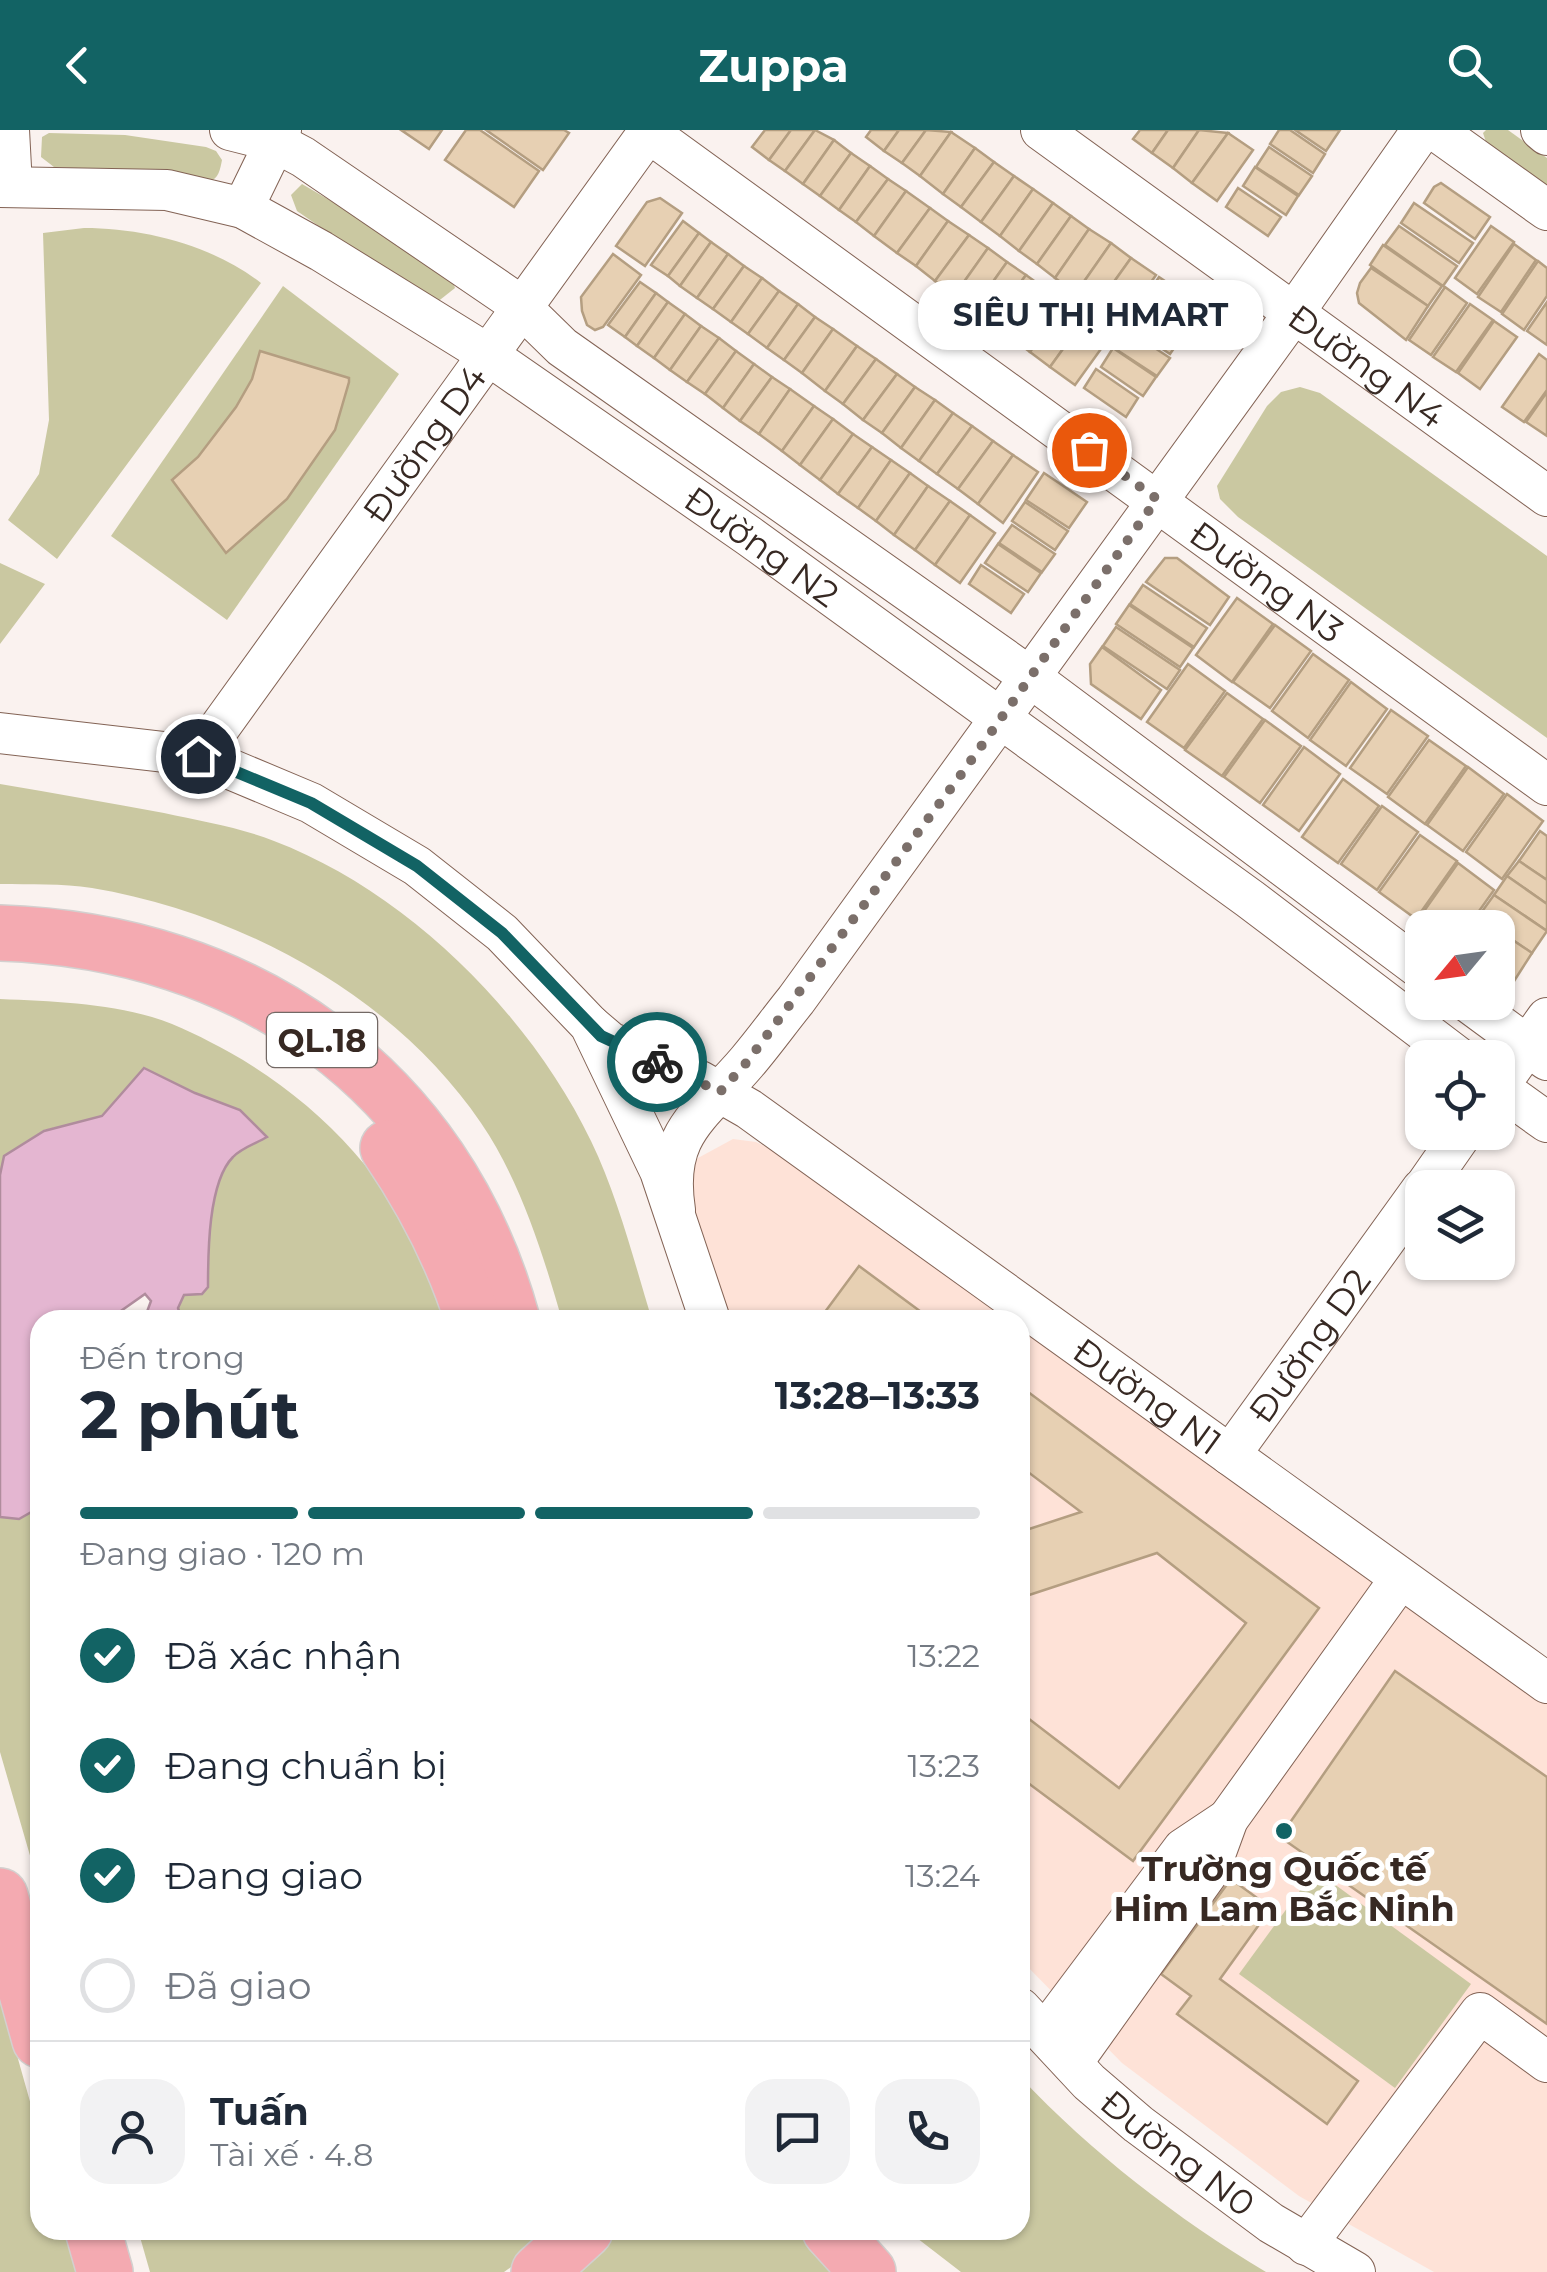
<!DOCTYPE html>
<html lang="vi">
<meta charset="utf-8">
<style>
:root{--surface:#fff;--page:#f2f2f3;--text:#1f2937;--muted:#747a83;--line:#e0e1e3;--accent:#126364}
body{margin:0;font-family:Montserrat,sans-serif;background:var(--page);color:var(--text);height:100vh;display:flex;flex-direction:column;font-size:38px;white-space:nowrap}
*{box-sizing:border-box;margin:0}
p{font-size:32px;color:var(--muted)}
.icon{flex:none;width:55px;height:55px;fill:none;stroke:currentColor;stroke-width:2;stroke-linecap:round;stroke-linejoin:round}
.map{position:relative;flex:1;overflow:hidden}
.side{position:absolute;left:30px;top:1180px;width:1000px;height:930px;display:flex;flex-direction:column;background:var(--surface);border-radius:30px;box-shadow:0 2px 8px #0004}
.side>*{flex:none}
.needle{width:65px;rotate:241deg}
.buttons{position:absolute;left:1405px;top:780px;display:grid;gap:20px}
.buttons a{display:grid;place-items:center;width:110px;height:110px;border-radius:20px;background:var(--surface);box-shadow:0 2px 8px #0004;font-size:50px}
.pin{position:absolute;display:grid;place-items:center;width:85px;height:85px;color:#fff;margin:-42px;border:5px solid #fff;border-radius:50%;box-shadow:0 2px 10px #0007}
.courier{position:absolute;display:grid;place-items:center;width:100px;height:100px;margin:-50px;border:8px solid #126364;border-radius:50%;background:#fff;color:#222;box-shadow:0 2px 12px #0007}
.bubble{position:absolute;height:70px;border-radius:30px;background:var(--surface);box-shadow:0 2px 8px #0004;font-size:32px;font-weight:700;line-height:70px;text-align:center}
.summary em{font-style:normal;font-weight:700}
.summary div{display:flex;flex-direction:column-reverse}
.summary{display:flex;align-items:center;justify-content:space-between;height:170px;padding:0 50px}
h1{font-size:65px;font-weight:700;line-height:75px}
.bar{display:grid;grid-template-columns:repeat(4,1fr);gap:15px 10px;align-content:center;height:120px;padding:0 50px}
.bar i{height:12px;border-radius:8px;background:var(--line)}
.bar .active{background:var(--accent)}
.bar p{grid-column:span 4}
.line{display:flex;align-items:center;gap:25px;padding:0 50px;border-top:2px solid var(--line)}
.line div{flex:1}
.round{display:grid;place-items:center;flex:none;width:105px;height:105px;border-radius:30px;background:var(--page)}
ol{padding:0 50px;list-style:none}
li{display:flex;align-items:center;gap:30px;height:110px}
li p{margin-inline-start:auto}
li .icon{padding:10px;border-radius:50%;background:var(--accent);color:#fff;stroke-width:4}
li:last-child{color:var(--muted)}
li i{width:55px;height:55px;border:5px solid var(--line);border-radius:50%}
header{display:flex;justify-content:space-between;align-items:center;height:130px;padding:0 50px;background:var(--accent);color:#fff;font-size:45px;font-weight:700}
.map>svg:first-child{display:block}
.built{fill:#fee2d7}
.green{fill:#cac8a1}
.water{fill:#e4b6d1;stroke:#b08c9d;stroke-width:2.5}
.building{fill:#e7d0b3;stroke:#b49e81;stroke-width:2.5}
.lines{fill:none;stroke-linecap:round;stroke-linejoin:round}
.minor-casing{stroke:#836355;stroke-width:42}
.highway-casing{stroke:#d3d0cf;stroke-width:58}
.minor{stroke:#fff;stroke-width:40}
.highway{stroke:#f4aab1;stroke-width:55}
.done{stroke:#7b6f6a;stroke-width:10;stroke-dasharray:0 18}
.route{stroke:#126364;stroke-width:12}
.poi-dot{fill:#126364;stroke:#fff;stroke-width:4}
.labels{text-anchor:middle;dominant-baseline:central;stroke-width:10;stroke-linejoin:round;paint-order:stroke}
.shield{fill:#fff;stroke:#736965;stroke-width:2.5}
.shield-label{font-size:32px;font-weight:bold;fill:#372923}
.street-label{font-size:35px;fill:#372923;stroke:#fff}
.poi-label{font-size:35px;font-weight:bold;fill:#372923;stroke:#fff}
</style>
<header><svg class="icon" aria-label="back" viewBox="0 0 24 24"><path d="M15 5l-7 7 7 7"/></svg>Zuppa<svg class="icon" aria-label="search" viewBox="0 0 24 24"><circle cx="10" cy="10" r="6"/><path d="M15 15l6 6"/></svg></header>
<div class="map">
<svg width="1547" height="2142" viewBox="0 0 1547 2142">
<rect width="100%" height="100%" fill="#faf2ef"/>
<g class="built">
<path d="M733,1009l23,3 29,14 229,164h-288l-42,-127 1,-18 13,-17z"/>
<path d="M1020,1194l527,378v570h-113l-135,-76 -177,-133 -102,-104z"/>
</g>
<g class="green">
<path d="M1486,0h22l39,28v29l-61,-45 -3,-9z"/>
<path d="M49,3l76,2 81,12 10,4 6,9c-2,10 -3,18 -13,22l-18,-7 -137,-8 -13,-10 1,-20z"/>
<path d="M302,54l101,59 50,39 2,6 -19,15 -13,-5 -126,-87 -6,-16z"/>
<path d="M84,98c60,0 128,17 177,55l-204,276 -49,-39 31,-46 10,-54 -6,-187z"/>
<path d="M283,156l116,88 -172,246 -116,-84z"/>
<path d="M1300,257l20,6 227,163v182l-309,-221 -18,-18 -3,-13 50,-80 14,-14z"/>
<path d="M0,433l45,21 -45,60z"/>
<path d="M0,654c55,9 109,19 164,29 36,8 75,14 110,28 132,50 256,173 317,300 27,56 43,120 61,179h-90c-19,-66 -42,-140 -81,-197 -86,-127 -240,-210 -389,-235 -30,-5 -62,-3 -92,-4z"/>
<path d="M0,869c51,2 103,4 152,18 27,8 53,22 77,35 83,46 158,121 195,210 8,19 14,39 21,58h-263l-4,-12 6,-13 18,-1 6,-7c0,-34 0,-105 25,-130 8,-9 24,-14 34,-20l-27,-27 -45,-17 -51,-25 -42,49 -58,13 -40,26 -4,19z"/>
<path d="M40,1377v383l-40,-138v-235l19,2z"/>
<path d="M1315,1740l156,114 -76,104 -156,-114z"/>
<path d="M0,1865l40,142v93h26l12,42h-78z"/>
<path d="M1020,1947c72,76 156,141 246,195h-305l-48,-37 -4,-5h111z"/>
<path d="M138,2100h412l-25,27 -21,15h-354z"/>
<path d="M603,2100h206l34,42h-280z"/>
</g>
<path class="water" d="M144,938l51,25 45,17 27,27c-10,6 -26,11 -34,20 -25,25 -25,97 -25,130l-6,7 -18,1 -6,13 4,12h-38l7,-19 -6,-7 -37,26h-68v187l-21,12 -19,-2v-342l4,-19 40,-25 58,-15z"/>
<g class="building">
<path d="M401,0h41l-13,19z"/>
<path d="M466,0h14l59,41 -25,36 -69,-47z"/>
<path d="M486,0h78l5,3 -26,37z"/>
<path d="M765,0h26l-22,30 -17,-13z"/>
<path d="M791,0h24l-30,41 -16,-11z"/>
<path d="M815,0l19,10 -31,44 -18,-13z"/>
<path d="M871,0h28l-15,21 -18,-14z"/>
<path d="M899,0h27l-24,33 -18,-12z"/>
<path d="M926,0l25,2 -31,44 -18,-13z"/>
<path d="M1140,0h28l-16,23 -19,-14z"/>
<path d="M1168,0h31l-26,38 -21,-15z"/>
<path d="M1199,0l29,3 -36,50 -19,-15z"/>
<path d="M1279,0h11l35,24 -12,19 -43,-29z"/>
<path d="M1295,0h45l-14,21z"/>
<path d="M951,2l24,16 -32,46 -23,-18z"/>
<path d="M1228,3l25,17 -36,51 -25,-18z"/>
<path d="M834,10l17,13 -31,43 -17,-12z"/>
<path d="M1269,17l43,29 -13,19 -43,-28z"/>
<path d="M975,18l19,14 -33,45 -18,-13z"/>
<path d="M851,23l19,13 -31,44 -19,-14z"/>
<path d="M994,32l20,14 -33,46 -20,-15z"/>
<path d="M870,36l18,13 -32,43 -17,-12z"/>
<path d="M1255,37l43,29 -12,19 -43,-29z"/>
<path d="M1014,46l19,13 -33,47 -19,-14z"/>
<path d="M888,49l18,12 -32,45 -18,-14z"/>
<path d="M1441,53l49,34 -15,22 -51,-36 10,-16z"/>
<path d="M1238,58l43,29 -13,19 -42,-29z"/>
<path d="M1033,59l20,14 -34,48 -19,-15z"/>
<path d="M906,61l24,17 -33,45 -23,-17z"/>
<path d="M660,68l22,15 -37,53 -29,-20 31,-44z"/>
<path d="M1053,73l18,13 -34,48 -18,-13z"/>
<path d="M1414,73l59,40 -14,20 -58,-40z"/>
<path d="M930,78l18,13 -32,45 -19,-13z"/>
<path d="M1071,86l18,13 -34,49 -18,-14z"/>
<path d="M683,91l16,12 -31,43 -17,-11z"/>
<path d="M948,91l21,14 -34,46 -19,-15z"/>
<path d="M1399,96l58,40 -14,20 -58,-41z"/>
<path d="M1491,96l23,16 -37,52 -22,-16z"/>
<path d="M1089,99l22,14 -35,50 -21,-15z"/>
<path d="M699,103l12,9 -31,44 -12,-10z"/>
<path d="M969,105l19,13 -34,48 -19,-15z"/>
<path d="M711,112l17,12 -31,44 -17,-12z"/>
<path d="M1111,113l20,15 -35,49 -20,-14z"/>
<path d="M1514,114l22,16 -35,52 -23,-15z"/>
<path d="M1383,115l59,41 -14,20 -58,-41z"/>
<path d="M988,118l19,14 -34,48 -19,-14z"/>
<path d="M613,124l28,21 -38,52 -8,3 -8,-5 -5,-14 -1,-14z"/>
<path d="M728,124l16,12 -31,43 -16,-11z"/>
<path d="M1131,128l25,17 -35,50 -25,-18z"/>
<path d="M1538,131l9,7v28l-23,34 -22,-16z"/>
<path d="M1007,132l19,13 -35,48 -18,-13z"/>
<path d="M744,136l18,12 -31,44 -18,-13z"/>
<path d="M1371,138l57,38 -22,34 -47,-37 -2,-10 3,-10z"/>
<path d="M1026,145l18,13 -34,49 -19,-14z"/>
<path d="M1159,147l43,29 -18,27 -43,-29z"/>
<path d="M762,148l17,13 -31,43 -17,-12z"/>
<path d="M640,152l16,11 -31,44 -17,-12z"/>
<path d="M1445,157l22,16 -36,52 -22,-15z"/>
<path d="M1044,158l21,14 -35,50 -20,-15z"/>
<path d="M779,161l19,13 -31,44 -19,-14z"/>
<path d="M656,163l12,9 -31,44 -12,-9z"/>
<path d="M668,172l17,12 -31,44 -17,-12z"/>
<path d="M1065,172l21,15 -36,50 -20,-15z"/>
<path d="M1547,172v43l-20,-14z"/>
<path d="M798,174l17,13 -31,43 -17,-12z"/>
<path d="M1470,174l23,16 -37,52 -23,-15z"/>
<path d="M1140,176l43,29 -13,19 -43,-29z"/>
<path d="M685,184l16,12 -31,44 -16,-12z"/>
<path d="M815,187l18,12 -31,44 -18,-13z"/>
<path d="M1086,187l25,18 -36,50 -25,-18z"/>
<path d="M1494,191l23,16 -37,52 -22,-16z"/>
<path d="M701,196l18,12 -32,44 -17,-12z"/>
<path d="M833,199l24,17 -32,45 -23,-18z"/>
<path d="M1126,199l44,29 -13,18 -43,-28z"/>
<path d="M719,208l17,13 -31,43 -18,-12z"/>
<path d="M857,216l19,13 -33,45 -18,-13z"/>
<path d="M1113,218l43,29 -13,19 -42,-29z"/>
<path d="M260,221l89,27v4l-14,48 -48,69 -61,54 -54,-73 26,-23 38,-50 16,-28z"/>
<path d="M736,221l18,13 -31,44 -18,-14z"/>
<path d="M1539,224l8,6v30l-23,32 -22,-15z"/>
<path d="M876,229l21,15 -34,46 -20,-16z"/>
<path d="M754,234l18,13 -32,44 -17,-13z"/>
<path d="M1096,239l42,29 -12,19 -42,-29z"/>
<path d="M897,244l18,13 -33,46 -19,-13z"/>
<path d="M772,247l18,12 -31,45 -19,-13z"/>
<path d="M915,257l20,13 -34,48 -19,-15z"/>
<path d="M790,259l24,17 -32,45 -23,-17z"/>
<path d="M1547,262v44l-21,-14z"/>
<path d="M935,270l18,13 -34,48 -18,-13z"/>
<path d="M814,276l19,13 -33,46 -18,-14z"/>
<path d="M953,283l19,13 -35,48 -18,-13z"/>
<path d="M833,289l20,15 -33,46 -20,-15z"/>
<path d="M972,296l21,15 -35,48 -21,-15z"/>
<path d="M853,304l19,13 -34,47 -18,-14z"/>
<path d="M993,311l20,14 -35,49 -20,-15z"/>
<path d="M872,317l19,13 -33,48 -20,-14z"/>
<path d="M1013,325l25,17 -35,51 -25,-19z"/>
<path d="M891,330l19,13 -34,48 -18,-13z"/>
<path d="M910,343l18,13 -34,49 -18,-14z"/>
<path d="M1044,343l43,29 -18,26 -43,-28z"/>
<path d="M928,356l22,15 -35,49 -21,-15z"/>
<path d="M950,371l20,14 -35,50 -20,-15z"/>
<path d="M1025,372l43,29 -13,19 -43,-29z"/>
<path d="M970,385l25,18 -35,50 -25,-18z"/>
<path d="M1012,395l43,29 -13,18 -43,-29z"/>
<path d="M998,414l43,29 -13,19 -43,-29z"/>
<path d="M1165,428h12l52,39 -19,28 -64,-43z"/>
<path d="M981,435l43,29 -13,19 -42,-29z"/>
<path d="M1143,455l64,43 -13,19 -64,-43z"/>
<path d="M1237,468l36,26 -41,58 -36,-27z"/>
<path d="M1129,475l64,43 -13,19 -64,-43z"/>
<path d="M1275,495l36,26 -41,57 -37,-26z"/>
<path d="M1116,497l64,43 -13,19 -64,-43z"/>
<path d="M1102,517l59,43 -20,29 -50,-35 -1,-20z"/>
<path d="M1313,524l36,26 -41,58 -36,-27z"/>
<path d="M1188,534l37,27 -41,57 -37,-26z"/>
<path d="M1351,552l36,27 -41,57 -36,-26z"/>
<path d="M1227,563l36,26 -41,57 -37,-26z"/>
<path d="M1391,580l37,26 -41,58 -37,-26z"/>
<path d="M1265,590l36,26 -41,57 -36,-26z"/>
<path d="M1429,610l37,26 -41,58 -37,-27z"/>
<path d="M1304,617l36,27 -41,57 -36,-26z"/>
<path d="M1468,637l36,27 -41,57 -36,-26z"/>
<path d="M1343,649l36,27 -41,57 -36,-26z"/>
<path d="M1507,664l36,27 -41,58 -36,-27z"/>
<path d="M1382,676l36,26 -41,58 -36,-26z"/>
<path d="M1540,701l7,5v44l-28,-19z"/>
<path d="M1420,705l37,26 -41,58 -37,-27z"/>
<path d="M1519,731l28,19v24l-40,-28z"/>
<path d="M1458,733l36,27 -27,38h-40l-10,-7z"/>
<path d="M1507,746l40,28v27l-53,-36z"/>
<path d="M1494,765l53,36 -15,22 -54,-36z"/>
<path d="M1498,800l34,23 -23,36 -11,-8z"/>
<path d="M859,1136l73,54h-113z"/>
<path d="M1020,1256l299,222 -186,253 -113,-84v-65l99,76 127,-165 -89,-70 -137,45v-66l61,-20 -61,-46z"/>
<path d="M1395,1541l152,106v247l-267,-187z"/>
<path d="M1231,1749l40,29 -51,71 138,102 -31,43 -150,-110 14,-18 -30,-22z"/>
</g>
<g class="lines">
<g class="minor-casing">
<g id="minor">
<path d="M9,0l3,56"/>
<path d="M230,0l43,11 30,16 214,146 45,44 468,330 392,293"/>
<path id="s1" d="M1041,0l506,366"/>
<path d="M1435,0l112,80"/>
<path d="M1541,0l6,5"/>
<path id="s2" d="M648,2l899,653"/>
<path id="s3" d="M0,57l167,3 76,18 78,43 160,99 268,186 501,363 209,159"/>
<path d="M243,78l38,-78"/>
<path d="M0,603l199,23 112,47 106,63 85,67 88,92 70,146 50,149"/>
<path id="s4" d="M199,626l451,-626"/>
<path d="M1468,872l79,58"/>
<path id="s5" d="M590,895l20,17 90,39 49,28 798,574"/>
<path d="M1498,957l49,-69"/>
<path d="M1498,957l49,35"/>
<path d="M1424,1058l39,-56"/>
<path d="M675,1080c-12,-78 26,-94 72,-148 17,-20 32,-41 49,-62l497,-686 129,-184"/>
<path id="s6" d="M1230,1325l192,-266"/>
<path id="s7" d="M1020,1878l69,74 49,42 133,99 84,49"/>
<path d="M1045,1903l138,-184 45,-30"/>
<path d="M1072,1933l137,-192 19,-52 172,-240"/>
<path d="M1306,2115l174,-232 67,49"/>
</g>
</g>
<g class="highway-casing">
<g id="highway">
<path d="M0,803c246,8 445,145 512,387"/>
<path d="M388,1018c36,53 66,111 85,172"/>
<path d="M0,1766l40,144"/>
<path d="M93,2100l12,42"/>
<path d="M830,2100l38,42"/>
<path d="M539,2142l46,-42"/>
</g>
</g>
<use href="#minor" class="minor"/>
<use href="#highway" class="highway"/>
</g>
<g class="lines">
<path class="done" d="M657,932l63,30 27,-30 213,-286 197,-277 -68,-49"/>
<path class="route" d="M198,626l113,47 106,63 85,67 99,103 56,26"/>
</g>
<circle class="poi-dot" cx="1284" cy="1701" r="10"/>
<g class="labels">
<rect class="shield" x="267" y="883" width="110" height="54" rx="8"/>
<g class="shield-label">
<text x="322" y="910">QL.18</text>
</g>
<g class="street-label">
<text stroke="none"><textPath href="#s1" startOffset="402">Đường N4</textPath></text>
<text stroke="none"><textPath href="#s4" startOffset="385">Đường D4</textPath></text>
<text stroke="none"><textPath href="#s3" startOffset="865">Đường N2</textPath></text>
<text stroke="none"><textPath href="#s2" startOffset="765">Đường N3</textPath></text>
<text stroke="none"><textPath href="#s6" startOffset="135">Đường D2</textPath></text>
<text stroke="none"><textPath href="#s5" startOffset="672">Đường N1</textPath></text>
<text stroke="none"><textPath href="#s7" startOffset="215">Đường N0</textPath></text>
</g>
<g class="poi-label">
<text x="1284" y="1738">Trường Quốc tế<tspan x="1284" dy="40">Him Lam Bắc Ninh</tspan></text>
</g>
</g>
</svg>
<div class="buttons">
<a><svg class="needle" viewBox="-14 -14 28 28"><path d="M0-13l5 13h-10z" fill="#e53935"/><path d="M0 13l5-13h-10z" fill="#747a83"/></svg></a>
<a><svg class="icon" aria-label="locate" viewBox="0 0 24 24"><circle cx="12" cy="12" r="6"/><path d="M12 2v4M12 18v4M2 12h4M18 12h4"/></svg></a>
<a><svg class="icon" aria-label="layers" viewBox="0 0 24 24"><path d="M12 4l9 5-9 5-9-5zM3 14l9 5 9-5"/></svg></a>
</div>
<div class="pin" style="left:1089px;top:320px;background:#ea580c"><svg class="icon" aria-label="bag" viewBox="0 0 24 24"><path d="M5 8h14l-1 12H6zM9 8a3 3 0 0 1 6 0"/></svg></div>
<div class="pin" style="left:198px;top:626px;background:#1f2937"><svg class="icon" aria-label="home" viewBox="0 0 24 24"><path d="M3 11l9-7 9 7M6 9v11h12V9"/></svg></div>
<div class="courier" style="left:657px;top:932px"><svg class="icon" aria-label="bike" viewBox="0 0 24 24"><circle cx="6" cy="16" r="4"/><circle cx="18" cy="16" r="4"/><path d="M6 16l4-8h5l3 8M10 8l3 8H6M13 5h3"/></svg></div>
<div class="bubble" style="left:918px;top:150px;width:345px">SIÊU THỊ HMART</div>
<section class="side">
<div class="summary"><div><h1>2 phút</h1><p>Đến trong</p></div><em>13:28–13:33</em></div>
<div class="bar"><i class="active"></i><i class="active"></i><i class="active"></i><i></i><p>Đang giao · 120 m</p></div>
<ol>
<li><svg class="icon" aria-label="check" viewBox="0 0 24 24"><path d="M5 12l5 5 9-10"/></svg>Đã xác nhận<p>13:22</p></li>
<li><svg class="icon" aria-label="check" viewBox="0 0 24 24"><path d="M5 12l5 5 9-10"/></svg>Đang chuẩn bị<p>13:23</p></li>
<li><svg class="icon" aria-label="check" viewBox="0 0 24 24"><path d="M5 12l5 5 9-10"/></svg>Đang giao<p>13:24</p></li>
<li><i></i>Đã giao</li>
</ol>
<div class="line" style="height:180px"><a class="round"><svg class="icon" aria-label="person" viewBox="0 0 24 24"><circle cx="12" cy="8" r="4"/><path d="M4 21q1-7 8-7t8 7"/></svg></a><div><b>Tuấn</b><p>Tài xế · 4.8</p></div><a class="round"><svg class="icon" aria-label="chat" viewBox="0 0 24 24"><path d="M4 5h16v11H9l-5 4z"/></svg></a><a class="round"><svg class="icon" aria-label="phone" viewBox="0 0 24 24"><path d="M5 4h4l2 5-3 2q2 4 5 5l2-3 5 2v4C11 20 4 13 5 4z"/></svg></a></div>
</section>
</div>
